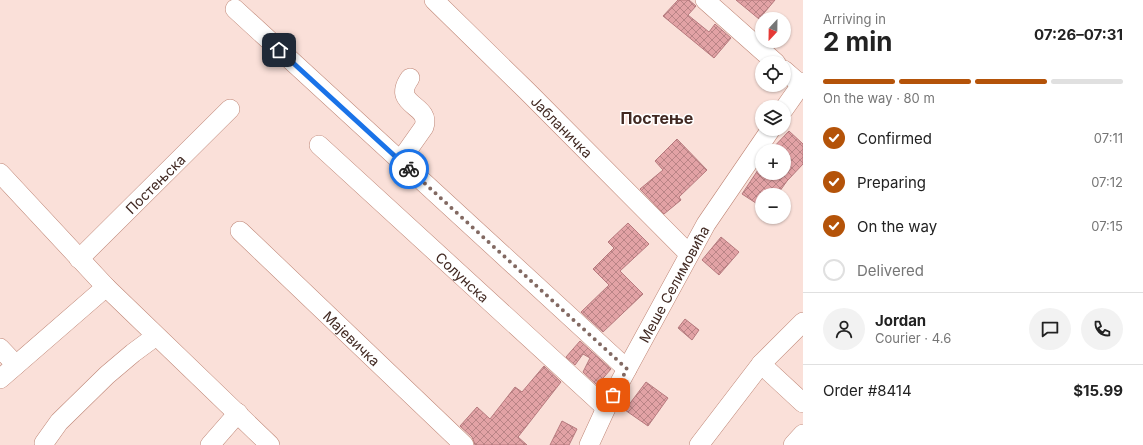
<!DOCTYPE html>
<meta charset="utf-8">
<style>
:root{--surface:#fff;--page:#f2f2f2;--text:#222;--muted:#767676;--line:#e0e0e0;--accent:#b45309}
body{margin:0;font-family:Inter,sans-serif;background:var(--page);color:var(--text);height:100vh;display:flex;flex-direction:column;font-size:15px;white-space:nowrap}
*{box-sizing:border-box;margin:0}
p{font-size:13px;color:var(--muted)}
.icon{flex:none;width:22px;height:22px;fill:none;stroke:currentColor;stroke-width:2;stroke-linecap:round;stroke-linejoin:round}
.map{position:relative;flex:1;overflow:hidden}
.panel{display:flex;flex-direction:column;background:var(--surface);width:340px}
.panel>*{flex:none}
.needle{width:26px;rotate:202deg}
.tools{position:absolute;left:755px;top:12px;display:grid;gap:8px}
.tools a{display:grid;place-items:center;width:36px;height:36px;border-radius:50%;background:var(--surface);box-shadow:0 1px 3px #0004;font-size:20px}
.pin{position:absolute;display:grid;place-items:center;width:34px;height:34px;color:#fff;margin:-17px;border-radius:8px;box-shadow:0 2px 6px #0006}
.courier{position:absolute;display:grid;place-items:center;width:40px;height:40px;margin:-20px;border:3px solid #1a73e8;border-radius:50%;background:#fff;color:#222;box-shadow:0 1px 5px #0007}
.headline em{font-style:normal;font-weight:700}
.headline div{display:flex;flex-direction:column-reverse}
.headline{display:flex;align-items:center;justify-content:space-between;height:68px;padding:0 20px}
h1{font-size:26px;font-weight:700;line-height:30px}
.bar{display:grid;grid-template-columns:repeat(4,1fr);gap:6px 4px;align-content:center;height:48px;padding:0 20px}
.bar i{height:5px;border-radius:3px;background:var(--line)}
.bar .active{background:var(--accent)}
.bar p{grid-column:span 4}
.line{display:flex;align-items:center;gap:10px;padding:0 20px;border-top:1px solid var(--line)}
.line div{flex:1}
.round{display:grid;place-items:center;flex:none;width:42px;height:42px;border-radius:21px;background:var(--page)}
ol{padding:0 20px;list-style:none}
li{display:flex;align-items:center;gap:12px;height:44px}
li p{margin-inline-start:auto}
li .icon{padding:4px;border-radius:50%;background:var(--accent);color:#fff;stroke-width:4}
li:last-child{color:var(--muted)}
li i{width:22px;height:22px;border:2px solid var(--line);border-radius:50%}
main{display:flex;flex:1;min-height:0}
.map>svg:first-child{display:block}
.building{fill:url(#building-cross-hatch);stroke:#b6797d}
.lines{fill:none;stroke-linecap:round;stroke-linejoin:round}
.minor-casing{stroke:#be8474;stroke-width:20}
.minor{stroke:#fff;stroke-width:19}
.done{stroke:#826962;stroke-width:4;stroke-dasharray:0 7.2}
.route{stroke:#1a73e8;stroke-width:5}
.labels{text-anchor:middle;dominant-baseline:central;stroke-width:3;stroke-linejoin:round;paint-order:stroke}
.street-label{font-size:14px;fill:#412922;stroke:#fff}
.quarter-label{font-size:16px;font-weight:bold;fill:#412922;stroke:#fff}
</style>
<main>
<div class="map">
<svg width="803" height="445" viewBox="0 0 803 445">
<defs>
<pattern id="building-cross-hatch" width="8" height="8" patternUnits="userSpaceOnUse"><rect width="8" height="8" fill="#e2a2a5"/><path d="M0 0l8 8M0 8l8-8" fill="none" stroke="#b98486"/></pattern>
</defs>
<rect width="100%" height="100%" fill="#fae0d9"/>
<g class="building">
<path d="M678,0h11l7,6 -8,9 21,17 6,-8 16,14 -17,20 -51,-42z"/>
<path d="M736,0h39l-16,19z"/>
<path d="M789,131l14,13v20l-16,17 -10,14h-15v12l-20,-13 20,-30v9h22v-22h-14z"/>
<path d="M677,139l30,31 -28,27 2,3 -17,14 -24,-25 23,-19 -8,-9z"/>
<path d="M628,223l21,21 -29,27 23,23 -40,38 -22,-20 28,-27 -16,-16 21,-21 -6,-6z"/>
<path d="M721,237l18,15 -20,23 -17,-15z"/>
<path d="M685,319l14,11 -7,10 -14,-12z"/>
<path d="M580,341l31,28 -14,16 -14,-13 7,-14 -7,-4 -8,11 -9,-8z"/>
<path d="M544,366l17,16 -43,55 9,8h-52l-1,-3 -2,-5 -12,-11 17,-19 13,12 25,-32 7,5z"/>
<path d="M646,382l22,16 -20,28 -23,-16z"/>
<path d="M562,421l15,8 -8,16h-19z"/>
</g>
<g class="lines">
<g class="minor-casing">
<g id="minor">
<path id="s1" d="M434,0l94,92 161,162"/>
<path d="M705,0l71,63"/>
<path d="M235,9l392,360"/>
<path d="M784,70l17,15"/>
<path d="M784,109l19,-27"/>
<path id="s2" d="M319,145l287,263"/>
<path d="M400,161l24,-34c8,-23 -34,-21 -14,-49"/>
<path d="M0,173l106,114 164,158"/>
<path id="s3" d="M240,231l224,214"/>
<path id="s4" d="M79,259l151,-150"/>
<path d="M0,348l16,17"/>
<path d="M761,364l42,39"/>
<path d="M0,379l106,-92"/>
<path d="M44,443l15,-21 48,-47 26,-22 23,-17"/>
<path d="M210,445l28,-32"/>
<path id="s5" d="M589,445l17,-37 21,-39 79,-145 65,-95"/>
<path d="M699,445l62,-81 42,-42"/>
<path d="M793,445l10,-11"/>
</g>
</g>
<use href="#minor" class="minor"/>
</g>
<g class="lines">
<path class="done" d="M409,169l218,200 -14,26"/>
<path class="route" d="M279,50l130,119"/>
</g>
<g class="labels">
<g class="street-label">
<text stroke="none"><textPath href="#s1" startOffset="180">Јабланичка</textPath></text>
<text stroke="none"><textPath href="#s4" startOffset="107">Постењска</textPath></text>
<text stroke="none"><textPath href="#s2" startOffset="195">Солунска</textPath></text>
<text stroke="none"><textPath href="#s5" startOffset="182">Меше Селимовића</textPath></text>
<text stroke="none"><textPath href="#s3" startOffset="155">Мајевичка</textPath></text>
</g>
<g class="quarter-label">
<text x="657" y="118">Постење</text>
</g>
</g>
</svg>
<div class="tools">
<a><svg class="needle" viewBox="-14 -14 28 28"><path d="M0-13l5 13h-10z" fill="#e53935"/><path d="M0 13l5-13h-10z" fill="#767676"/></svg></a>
<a><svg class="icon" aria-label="locate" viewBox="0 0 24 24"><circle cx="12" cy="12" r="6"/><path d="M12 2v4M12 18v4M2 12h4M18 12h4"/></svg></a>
<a><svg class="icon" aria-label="layers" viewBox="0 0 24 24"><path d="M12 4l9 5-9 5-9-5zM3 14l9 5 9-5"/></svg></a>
<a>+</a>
<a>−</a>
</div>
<div class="pin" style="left:613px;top:395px;background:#ea580c"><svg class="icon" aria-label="bag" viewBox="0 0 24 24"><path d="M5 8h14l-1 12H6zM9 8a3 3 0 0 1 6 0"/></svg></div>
<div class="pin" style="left:279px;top:50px;background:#1f2937"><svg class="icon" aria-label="home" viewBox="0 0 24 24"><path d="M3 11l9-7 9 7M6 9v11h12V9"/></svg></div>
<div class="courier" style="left:409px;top:169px"><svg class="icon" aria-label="bike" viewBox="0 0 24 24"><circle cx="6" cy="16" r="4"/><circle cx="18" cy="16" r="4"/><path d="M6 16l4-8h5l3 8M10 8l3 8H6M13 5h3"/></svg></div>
</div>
<section class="panel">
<div class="headline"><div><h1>2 min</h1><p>Arriving in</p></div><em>07:26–07:31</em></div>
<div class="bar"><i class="active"></i><i class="active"></i><i class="active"></i><i></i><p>On the way · 80 m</p></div>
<ol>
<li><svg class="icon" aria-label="check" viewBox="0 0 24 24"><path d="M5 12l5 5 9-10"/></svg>Confirmed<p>07:11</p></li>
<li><svg class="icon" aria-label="check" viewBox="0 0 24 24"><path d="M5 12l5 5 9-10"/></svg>Preparing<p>07:12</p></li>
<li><svg class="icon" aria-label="check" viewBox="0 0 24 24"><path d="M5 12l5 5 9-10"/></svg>On the way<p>07:15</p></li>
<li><i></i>Delivered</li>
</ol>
<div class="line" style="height:72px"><a class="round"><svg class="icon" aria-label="person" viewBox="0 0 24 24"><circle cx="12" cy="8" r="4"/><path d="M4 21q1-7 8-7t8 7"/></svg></a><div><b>Jordan</b><p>Courier · 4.6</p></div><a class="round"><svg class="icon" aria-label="chat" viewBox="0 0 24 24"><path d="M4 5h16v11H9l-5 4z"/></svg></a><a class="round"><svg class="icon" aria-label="phone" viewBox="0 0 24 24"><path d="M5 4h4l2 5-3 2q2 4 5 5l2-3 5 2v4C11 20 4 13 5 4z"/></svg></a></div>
<div class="line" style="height:52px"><div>Order #8414</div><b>$15.99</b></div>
</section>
</main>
